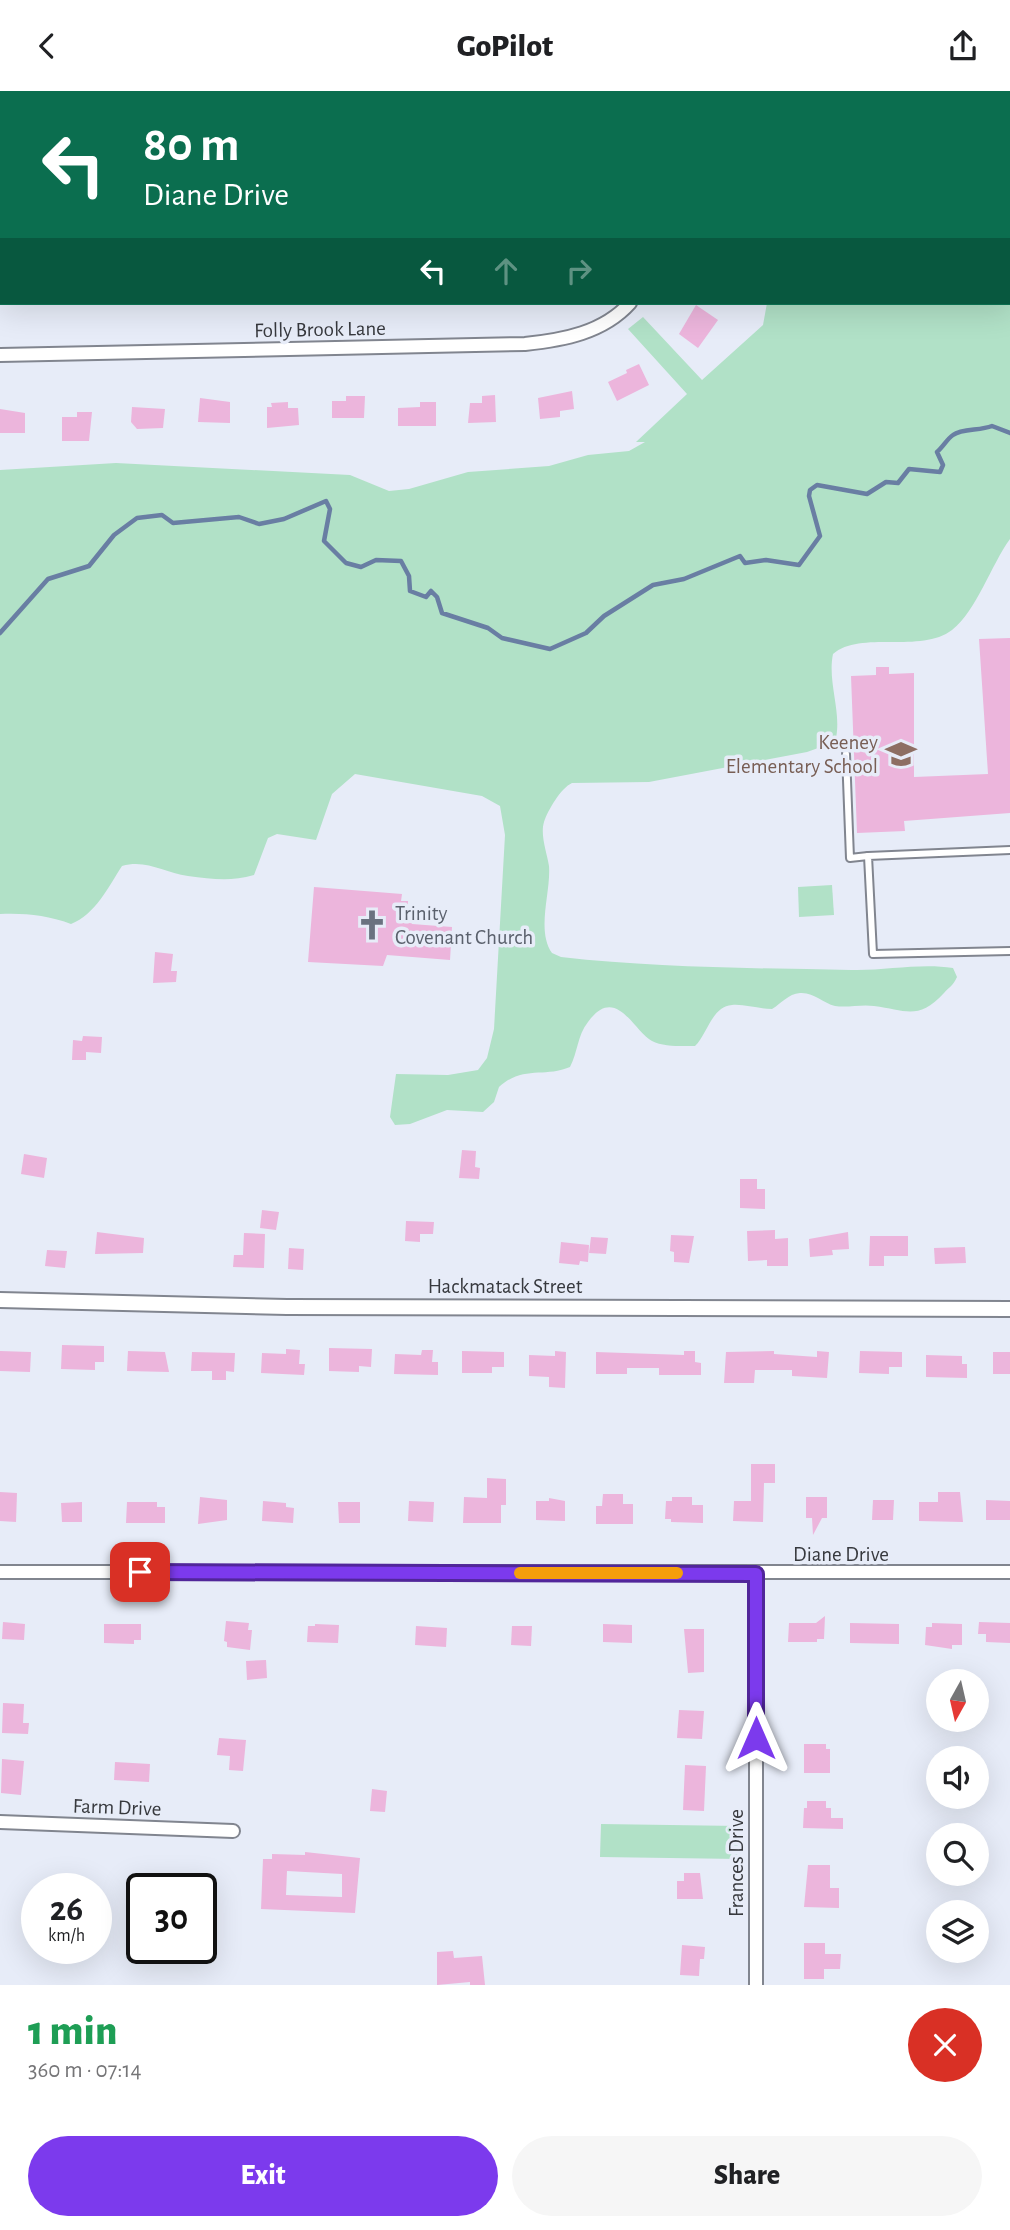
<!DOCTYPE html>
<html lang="en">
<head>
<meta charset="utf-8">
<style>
  :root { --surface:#fff; --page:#f6f6f6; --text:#202124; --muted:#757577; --accent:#7c3aed }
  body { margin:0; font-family:"Alegreya Sans",sans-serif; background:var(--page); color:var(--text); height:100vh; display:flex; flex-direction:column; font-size:26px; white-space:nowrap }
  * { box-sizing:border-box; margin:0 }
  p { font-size:23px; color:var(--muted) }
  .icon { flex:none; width:38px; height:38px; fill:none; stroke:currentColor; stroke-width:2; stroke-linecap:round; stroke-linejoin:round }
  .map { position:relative; height:1894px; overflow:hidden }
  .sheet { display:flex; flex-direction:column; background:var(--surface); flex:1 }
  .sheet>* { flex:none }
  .top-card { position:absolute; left:0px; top:0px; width:1012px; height:214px; box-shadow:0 7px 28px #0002; background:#0b6e4f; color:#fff; overflow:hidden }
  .needle { width:46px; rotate:188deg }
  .fabs { position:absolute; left:926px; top:1578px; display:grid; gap:14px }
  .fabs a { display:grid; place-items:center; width:63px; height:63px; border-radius:50%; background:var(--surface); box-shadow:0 7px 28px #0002; font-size:35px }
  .speed { position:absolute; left:21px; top:1782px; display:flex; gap:14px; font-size:35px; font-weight:700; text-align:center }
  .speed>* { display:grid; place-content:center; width:91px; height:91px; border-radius:50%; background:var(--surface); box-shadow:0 7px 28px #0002; line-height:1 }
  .speed small { font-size:18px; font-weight:400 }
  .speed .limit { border:4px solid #111; border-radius:10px; background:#fff; color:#111 }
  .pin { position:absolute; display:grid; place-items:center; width:60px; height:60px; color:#fff; margin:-30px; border-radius:14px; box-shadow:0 4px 10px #0006 }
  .me { position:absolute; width:77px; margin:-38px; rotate:0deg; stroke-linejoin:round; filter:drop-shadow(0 0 5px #0008) }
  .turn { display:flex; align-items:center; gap:24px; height:147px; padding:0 28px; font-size:32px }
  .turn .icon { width:91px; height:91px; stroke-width:2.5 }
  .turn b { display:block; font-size:49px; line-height:60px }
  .lanes { display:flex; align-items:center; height:66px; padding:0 28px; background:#0003; justify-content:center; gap:35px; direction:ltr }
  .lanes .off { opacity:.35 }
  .round { display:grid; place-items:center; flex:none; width:74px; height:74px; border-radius:37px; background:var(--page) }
  .summary { display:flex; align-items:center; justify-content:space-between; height:119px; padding:0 28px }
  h1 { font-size:42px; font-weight:800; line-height:52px; color:#1e9e55 }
  .button { display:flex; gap:14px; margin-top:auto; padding:14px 28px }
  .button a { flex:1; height:80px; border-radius:42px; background:var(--accent); color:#fff; font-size:28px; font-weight:800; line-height:80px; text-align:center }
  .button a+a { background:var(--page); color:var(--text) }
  header { display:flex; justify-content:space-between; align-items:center; height:91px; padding:0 28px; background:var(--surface); font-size:32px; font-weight:800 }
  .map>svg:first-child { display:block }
  .green { fill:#b1e1c7 }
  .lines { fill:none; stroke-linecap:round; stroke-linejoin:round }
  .stream { stroke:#697ea3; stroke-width:4.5 }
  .building { fill:#ecb5dc; fill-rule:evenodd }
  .service-casing { stroke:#81858f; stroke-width:10 }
  .minor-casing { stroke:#81858f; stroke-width:16 }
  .tertiary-casing { stroke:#81858f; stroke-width:18 }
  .service { stroke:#fff; stroke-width:6 }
  .minor { stroke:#fff; stroke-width:12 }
  .tertiary { stroke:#fff; stroke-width:14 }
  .route-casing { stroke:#51269a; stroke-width:18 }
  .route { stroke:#7c3aed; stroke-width:12 }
  .slow { stroke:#f59e0b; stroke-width:12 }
  .labels { text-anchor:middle; stroke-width:7; stroke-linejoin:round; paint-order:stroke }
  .street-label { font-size:21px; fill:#37393e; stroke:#e7ecf8 }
  .education-label { font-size:21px; fill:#785e54; stroke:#e7ecf8; text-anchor:end }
  .worship-label { font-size:21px; fill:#5b616d; stroke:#e7ecf8; text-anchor:start }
</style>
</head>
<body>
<header><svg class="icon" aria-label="back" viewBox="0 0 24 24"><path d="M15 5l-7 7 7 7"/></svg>GoPilot<svg class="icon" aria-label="share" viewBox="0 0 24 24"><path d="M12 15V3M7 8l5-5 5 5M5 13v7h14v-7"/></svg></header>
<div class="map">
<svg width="1010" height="1894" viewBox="0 0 1010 1894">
  <rect width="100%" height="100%" fill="#e7ecf8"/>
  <!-- green -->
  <g class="green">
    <path d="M1010,4V448C991,474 977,519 952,539C921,563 860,539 833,563C827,592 843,623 835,651L807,661L649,691L572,692C561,697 548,719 544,731C540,744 547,762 549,775C551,802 536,839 552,862L561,866C657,877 755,877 851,879C885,880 919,872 953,877L957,886C953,895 949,896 944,902C918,930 906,919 874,915C861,913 848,917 835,915C823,912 814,901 800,902C788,903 782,912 772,918C758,918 745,913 732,914C712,915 707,944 695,955C682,955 663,956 652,950C634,941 616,892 588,931C577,945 578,961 570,976C544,987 523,974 499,996L494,1011L483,1021L447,1019L410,1033L395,1034L390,1026L396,983L448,984L478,979L487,967L494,938L505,744L500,715L482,705L355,683L332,703L316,749L277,743L268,747L254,784C230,791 212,788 188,785C164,782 147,768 122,775C109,795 95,824 71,833C47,824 25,822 0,823V379L116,372L350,384L389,400L409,398L468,381L549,375L588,364L629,360L645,351H636L687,303L628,238L643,226L702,289L763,234L767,212H1010Z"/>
    <path d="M832,794L834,824L799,826L798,796Z"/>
    <path d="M601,1733L739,1735V1768L600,1766Z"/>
  </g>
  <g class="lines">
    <!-- stream -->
    <path class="stream" d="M0,542L48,488L89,475L114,444L137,427L162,424L173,432L239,426L259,433L284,428L326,410L330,418L324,450L346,472L361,476L376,469L401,470L409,485L410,500L426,506L431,500L437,506L442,522L488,537L502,547L550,558L586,542L604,525L653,494L684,488L740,465L745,472L766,469L799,474L820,445L809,405L810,399L817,394L867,403L886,391L898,392L909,378L940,381L943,374L937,361C943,356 947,348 953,344C962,337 980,340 992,335L1010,342"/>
  </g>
  <!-- building -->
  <g class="building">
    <path d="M696,214L718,229L698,257L679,243Z"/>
    <path d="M639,273L649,294L617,310L608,291L627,282L626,279Z"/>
    <path d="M572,300L574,318L560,320V326L540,328L538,307Z"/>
    <path d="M495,304L496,331L468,332L470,312H482V305Z"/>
    <path d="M346,305H365L364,327H332V310H346Z"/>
    <path d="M200,307L230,311V332L198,331Z"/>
    <path d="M288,311V317H298L299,334L267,337V316H272L271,312Z"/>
    <path d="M420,311H436V335H398V317L420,316Z"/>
    <path d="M132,316L165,318L163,337L137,338L131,331Z"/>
    <path d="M0,318L25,322V342H0Z"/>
    <path d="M77,321H92L89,350H62V326H77Z"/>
    <path d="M1010,547V722L904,730L905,740L857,742L851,585L876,584V576H889V583L914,582V686L988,683L979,548Z"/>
    <path d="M314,796L402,803L401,810H408L407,825H413L412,833L452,836L450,869L387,864L383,875L308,871Z"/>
    <path d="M155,861L173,863L171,880H177L176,891L153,892Z"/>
    <path d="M83,945L102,946L101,962L86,961V969H72L73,949L82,950Z"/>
    <path d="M462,1059L476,1060L475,1076L480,1077L479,1088L459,1087Z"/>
    <path d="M24,1063L47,1067L44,1087L21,1083Z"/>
    <path d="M740,1088H757V1098H765V1118L740,1117Z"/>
    <path d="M262,1119L279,1121L276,1139L260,1137Z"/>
    <path d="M406,1130L434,1131L433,1143H420V1151L405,1150Z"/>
    <path d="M775,1139V1148L788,1147V1175H767V1169L748,1170L747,1140Z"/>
    <path d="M97,1141L144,1147L143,1162L95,1163Z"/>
    <path d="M848,1141L849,1158L832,1159L833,1164L810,1166L809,1148Z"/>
    <path d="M244,1142L265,1143L264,1177L233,1176L234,1164H243Z"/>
    <path d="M671,1144L694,1145L689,1172L674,1171V1161L670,1160Z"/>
    <path d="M870,1145H908V1165H884V1175H869Z"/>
    <path d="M591,1146L608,1147L606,1163L589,1162Z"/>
    <path d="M561,1151L589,1154L588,1171L580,1170L579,1174L559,1172Z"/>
    <path d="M965,1156L966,1172L935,1173L934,1157Z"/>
    <path d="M289,1157L304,1158L303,1179L288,1178Z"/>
    <path d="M47,1159L67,1160L65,1177L45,1175Z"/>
    <path d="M62,1254L104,1255V1271H95V1279L61,1278Z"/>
    <path d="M329,1257L372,1258L371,1276L359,1275V1281L329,1280Z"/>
    <path d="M286,1258L300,1259L299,1273H305L304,1284L261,1282L262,1262L286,1263Z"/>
    <path d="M422,1259H433L432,1271H438V1284L394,1283L395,1263L421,1264Z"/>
    <path d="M0,1260L31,1261L30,1281L0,1280Z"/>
    <path d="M128,1260L165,1261L169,1281L127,1280Z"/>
    <path d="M462,1260L504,1261V1276H492V1282H462Z"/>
    <path d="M555,1260L566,1261L565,1297L549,1296V1286L529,1285V1264L555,1265Z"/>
    <path d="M684,1260H695V1271L701,1272V1284H659V1277H627V1283H596V1261L684,1264Z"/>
    <path d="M774,1260V1263L817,1266V1260L829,1261L827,1287L792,1285V1279H755L754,1292H724L726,1261Z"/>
    <path d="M860,1260L902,1261V1276H889V1283L859,1282Z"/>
    <path d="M192,1261L235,1262L234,1281L226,1280V1289H212V1280H191Z"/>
    <rect x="993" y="1261" width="17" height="22"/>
    <path d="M926,1264L962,1265V1273H967V1287L926,1286Z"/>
    <path d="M751,1373H775V1392H764L763,1431L733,1430L734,1410H751Z"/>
    <path d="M487,1387L506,1388V1414H501V1432H463L464,1406L487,1407Z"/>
    <path d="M0,1401L17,1402L16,1431L0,1430Z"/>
    <path d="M938,1401H960L963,1431L919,1430V1411H938Z"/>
    <path d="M603,1403H623V1413H633V1433H596V1415H602Z"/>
    <path d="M200,1406L227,1409V1429L198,1433Z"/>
    <path d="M672,1406H692V1414H703V1432L671,1431V1428H665L666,1410H672Z"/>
    <path d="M806,1406H827V1427H822L813,1444L812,1427H806Z"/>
    <path d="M549,1407L565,1410V1430L536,1429V1410H549Z"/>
    <path d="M873,1409H894L893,1429H872Z"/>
    <path d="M986,1409L1010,1410V1429H986Z"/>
    <path d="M263,1410L286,1412V1416L294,1417L293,1432L262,1430Z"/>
    <path d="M409,1410L434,1411L433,1431L408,1430Z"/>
    <path d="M82,1411V1431H62L61,1412Z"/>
    <path d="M127,1411H157V1416H165V1432H126Z"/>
    <path d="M338,1411H360V1432H339Z"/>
    <path d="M825,1525L824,1548H817V1551H788L789,1532H816Z"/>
    <path d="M226,1530L249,1532L248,1539H252L250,1559L227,1556V1551L224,1550Z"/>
    <path d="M3,1531L25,1533L24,1549L2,1548Z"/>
    <path d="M979,1531L1010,1532V1552L986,1551V1543H978Z"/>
    <path d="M850,1532L899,1533V1553L850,1552Z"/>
    <path d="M932,1532L962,1533V1554H952V1558L925,1554L926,1536H932Z"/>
    <path d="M104,1533H141V1549H134V1553L104,1552Z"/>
    <path d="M315,1533L339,1534L338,1552L307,1551L308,1535H315Z"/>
    <path d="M603,1533L632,1534V1552L603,1551Z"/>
    <path d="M416,1535L447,1537L446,1556L415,1554Z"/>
    <path d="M512,1535H532L531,1555L511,1554Z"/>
    <path d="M684,1538H704V1581L688,1582Z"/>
    <path d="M266,1569L267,1587L247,1589L246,1570Z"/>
    <path d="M3,1612L24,1613L23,1632H29L28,1643L2,1642Z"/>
    <path d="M679,1619L704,1620L702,1648L677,1647Z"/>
    <path d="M219,1647L246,1649L243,1680L229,1679L230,1665L217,1664Z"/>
    <path d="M804,1653H826V1658H830V1682H804Z"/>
    <path d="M2,1668L24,1670L21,1704L1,1702Z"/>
    <path d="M115,1671L150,1673L149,1691L114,1689Z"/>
    <path d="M685,1674L706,1675L704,1720L683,1719Z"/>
    <path d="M372,1698L387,1700L385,1721L370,1720Z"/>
    <path d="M807,1710H826V1717H831V1727H843V1738L803,1737L804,1717H807Z"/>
    <path d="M305,1761L360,1767L355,1822L261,1818L263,1768H272V1763L305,1764ZM287,1780L342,1783V1806L286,1804Z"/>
    <path d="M808,1774H830V1797H839V1817L804,1816Z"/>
    <path d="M684,1782H700L703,1808H677V1790H684Z"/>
    <path d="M804,1852H825V1863H841L840,1878H824V1888H804Z"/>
    <path d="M682,1854L705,1856L704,1868H700L699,1885L680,1884Z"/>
    <path d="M453,1860L454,1867L482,1865L485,1894H470V1891L437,1894V1861Z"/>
  </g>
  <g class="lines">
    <!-- service casing -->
    <g class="service-casing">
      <g id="service">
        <path d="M846,663L850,767L868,765"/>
        <path d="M1010,759L868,765L873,863L1010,860"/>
      </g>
    </g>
    <!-- minor casing -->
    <g class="minor-casing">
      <g id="minor">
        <path d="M676,0V2"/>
        <path d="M0,264L525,253C563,249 603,242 630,212"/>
        <path d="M0,1481H1010"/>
        <path d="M0,1731L233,1740"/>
        <path d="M756,1894V1483"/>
      </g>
    </g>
    <!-- tertiary casing -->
    <g class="tertiary-casing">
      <path id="tertiary" d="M0,1209L287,1216L1010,1218"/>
    </g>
    <!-- service -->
    <use href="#service" class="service"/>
    <!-- minor -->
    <use href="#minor" class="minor"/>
    <!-- tertiary -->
    <use href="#tertiary" class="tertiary"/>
  </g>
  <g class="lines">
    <!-- route casing -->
    <g class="route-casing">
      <path id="route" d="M140,1481L756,1483V1647"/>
    </g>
    <!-- route -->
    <use href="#route" class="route"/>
    <!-- slow -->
    <path class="slow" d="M520,1482H677"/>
  </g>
  <!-- icons -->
  <defs>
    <g id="school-bare" transform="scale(2.415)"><path d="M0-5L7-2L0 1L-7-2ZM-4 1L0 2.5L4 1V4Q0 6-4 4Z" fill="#8d6e63" stroke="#e7ecf8" stroke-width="2.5" paint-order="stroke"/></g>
    <g id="church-bare" transform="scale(2.415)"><path d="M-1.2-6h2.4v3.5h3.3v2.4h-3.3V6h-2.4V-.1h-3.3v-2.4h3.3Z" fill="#6b7280" stroke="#e7ecf8" stroke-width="2.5" paint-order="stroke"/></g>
  </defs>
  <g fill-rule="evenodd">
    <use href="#school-bare" x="901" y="663"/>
    <use href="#church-bare" x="372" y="834"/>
  </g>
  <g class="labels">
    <!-- street labels -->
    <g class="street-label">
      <text transform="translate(320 238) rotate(-1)" y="7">Folly Brook Lane</text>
      <text x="505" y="1202">Hackmatack Street</text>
      <text x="841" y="1470">Diane Drive</text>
      <text transform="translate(117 1716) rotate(2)" y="7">Farm Drive</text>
      <text transform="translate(736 1772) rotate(-90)" y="7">Frances Drive</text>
    </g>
    <!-- education labels -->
    <g class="education-label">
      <text x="878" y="658">Keeney<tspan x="878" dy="24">Elementary School</tspan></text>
    </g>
    <!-- worship labels -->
    <g class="worship-label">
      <text x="395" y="829">Trinity<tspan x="395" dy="24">Covenant Church</tspan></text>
    </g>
  </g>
</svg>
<div class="fabs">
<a><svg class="needle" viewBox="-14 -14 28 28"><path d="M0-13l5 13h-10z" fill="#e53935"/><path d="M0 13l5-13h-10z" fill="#757577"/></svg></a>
<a><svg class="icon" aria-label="sound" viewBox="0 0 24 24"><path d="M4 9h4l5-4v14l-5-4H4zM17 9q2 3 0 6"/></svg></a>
<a><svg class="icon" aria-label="search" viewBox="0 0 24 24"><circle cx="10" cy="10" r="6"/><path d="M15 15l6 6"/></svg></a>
<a><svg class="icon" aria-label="layers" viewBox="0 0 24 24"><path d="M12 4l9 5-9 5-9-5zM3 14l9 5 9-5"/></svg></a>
</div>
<div class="speed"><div>26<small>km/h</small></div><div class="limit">30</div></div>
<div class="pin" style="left:140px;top:1481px;background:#d93025"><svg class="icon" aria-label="arrive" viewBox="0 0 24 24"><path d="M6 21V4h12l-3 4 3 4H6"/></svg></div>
<svg class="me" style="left:756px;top:1647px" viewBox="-20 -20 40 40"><path d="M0-17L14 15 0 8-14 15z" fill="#7c3aed" stroke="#fff" stroke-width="4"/></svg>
<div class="top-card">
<div class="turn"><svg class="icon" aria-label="left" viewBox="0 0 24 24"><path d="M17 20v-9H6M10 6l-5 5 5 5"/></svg><div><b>80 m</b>Diane Drive</div></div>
<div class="lanes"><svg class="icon" aria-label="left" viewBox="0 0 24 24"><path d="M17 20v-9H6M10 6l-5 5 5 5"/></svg><svg class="icon off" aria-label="ahead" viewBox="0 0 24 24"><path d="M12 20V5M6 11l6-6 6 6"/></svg><svg class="icon off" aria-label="right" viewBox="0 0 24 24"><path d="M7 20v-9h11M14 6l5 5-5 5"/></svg></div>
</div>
</div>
<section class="sheet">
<div class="summary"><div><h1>1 min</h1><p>360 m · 07:14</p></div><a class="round" style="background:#d93025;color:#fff"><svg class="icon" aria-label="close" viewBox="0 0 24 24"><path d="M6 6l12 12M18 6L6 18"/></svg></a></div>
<div class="button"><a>Exit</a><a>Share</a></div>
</section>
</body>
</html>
